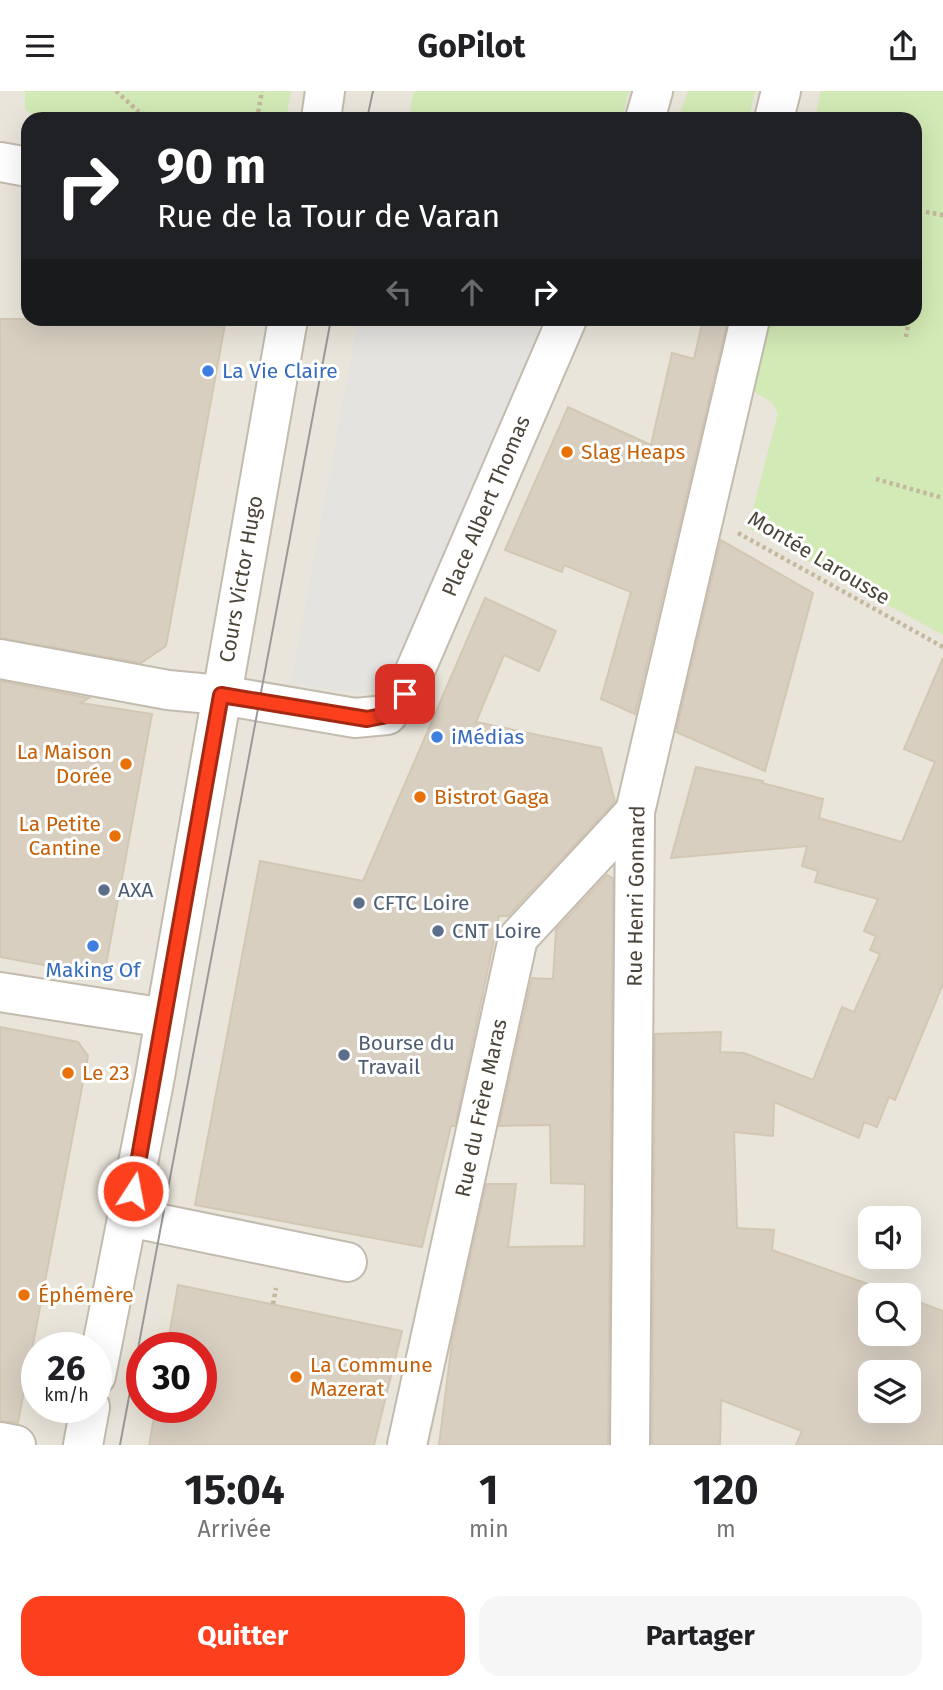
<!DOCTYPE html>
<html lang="fr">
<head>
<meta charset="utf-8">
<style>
  :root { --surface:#fff; --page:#f6f6f6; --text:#202124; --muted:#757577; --accent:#fc3f1d }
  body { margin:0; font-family:"Fira Sans",sans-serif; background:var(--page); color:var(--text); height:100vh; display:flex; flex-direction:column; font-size:26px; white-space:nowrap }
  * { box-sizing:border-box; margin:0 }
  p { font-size:23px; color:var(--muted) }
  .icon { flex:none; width:38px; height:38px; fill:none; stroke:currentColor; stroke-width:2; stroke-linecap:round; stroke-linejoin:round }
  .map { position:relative; height:1354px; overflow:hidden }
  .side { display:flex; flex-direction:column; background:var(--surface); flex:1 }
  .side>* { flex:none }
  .banner { position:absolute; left:21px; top:21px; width:901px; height:214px; border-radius:21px; box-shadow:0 7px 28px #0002; background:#202124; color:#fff; overflow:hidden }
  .tools { position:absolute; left:858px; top:1115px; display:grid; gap:14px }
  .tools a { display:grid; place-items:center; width:63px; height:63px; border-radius:14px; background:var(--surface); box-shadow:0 7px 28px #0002; font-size:35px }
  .speed { position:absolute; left:21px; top:1241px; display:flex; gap:14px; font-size:35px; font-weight:700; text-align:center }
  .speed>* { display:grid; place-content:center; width:91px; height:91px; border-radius:50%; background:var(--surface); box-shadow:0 7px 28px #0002; line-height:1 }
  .speed small { font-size:18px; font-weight:400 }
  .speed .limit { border:10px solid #d22; background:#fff; color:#111 }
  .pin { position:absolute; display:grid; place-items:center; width:60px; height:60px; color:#fff; margin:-30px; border-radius:14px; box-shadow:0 4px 10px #0006 }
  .me { position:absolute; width:77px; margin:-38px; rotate:11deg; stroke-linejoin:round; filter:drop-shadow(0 0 5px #0008) }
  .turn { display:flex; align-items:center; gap:24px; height:147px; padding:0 21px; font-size:32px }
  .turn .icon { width:91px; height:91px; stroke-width:2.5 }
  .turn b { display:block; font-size:49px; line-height:60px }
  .lanes { display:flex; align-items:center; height:66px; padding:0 21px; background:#0003; justify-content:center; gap:35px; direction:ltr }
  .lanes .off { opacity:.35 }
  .eta { display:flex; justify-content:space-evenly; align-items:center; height:119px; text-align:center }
  .eta b { font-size:42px; font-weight:700; line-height:49px }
  .button { display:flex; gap:14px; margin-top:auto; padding:14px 21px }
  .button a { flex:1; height:80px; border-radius:21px; background:var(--accent); color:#fff; font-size:28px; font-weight:700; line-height:80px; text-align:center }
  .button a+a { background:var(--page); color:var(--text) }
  header { display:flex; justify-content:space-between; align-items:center; height:91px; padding:0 21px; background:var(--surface); font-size:32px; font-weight:700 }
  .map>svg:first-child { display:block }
  .residential { fill:#eae5da; fill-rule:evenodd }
  .green { fill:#d2eab5 }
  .parking { fill:#e5e3e0 }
  .building { fill:#d8cfc1; stroke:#d3c7b4; stroke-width:2; fill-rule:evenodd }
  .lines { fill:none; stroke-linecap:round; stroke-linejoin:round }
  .minor-casing { stroke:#c2bbae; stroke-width:42 }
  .path { stroke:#c4b79f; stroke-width:4.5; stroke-dasharray:3.5 3.5; stroke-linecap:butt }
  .minor { stroke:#fff; stroke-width:38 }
  .tram { stroke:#9a9a9a; stroke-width:2 }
  .route-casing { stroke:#a42913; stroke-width:18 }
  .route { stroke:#fc3f1d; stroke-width:12 }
  .shop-dot { fill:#3f7fe0; stroke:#fff; stroke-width:2.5 }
  .food-dot { fill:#e8710a; stroke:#fff; stroke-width:2.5 }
  .service-dot { fill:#5c6f8a; stroke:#fff; stroke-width:2.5 }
  .labels { text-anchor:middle; stroke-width:6; stroke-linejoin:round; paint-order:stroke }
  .shop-label { font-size:21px; fill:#366cbe; stroke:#fff; text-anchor:start }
  .food-label { font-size:21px; fill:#c56008; stroke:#fff; text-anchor:start }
  .street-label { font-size:21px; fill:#4b4439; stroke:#fff }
  .service-label { font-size:21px; fill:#4e5e75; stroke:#fff; text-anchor:start }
</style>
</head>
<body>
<header><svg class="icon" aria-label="menu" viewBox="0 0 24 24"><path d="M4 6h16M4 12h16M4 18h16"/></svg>GoPilot<svg class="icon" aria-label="share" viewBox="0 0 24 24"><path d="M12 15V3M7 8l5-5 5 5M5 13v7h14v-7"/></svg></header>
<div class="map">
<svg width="943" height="1354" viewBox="0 0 943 1354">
  <rect width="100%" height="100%" fill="#f6f3ec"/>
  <!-- residential -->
  <path class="residential" d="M0,0H943V1354H0ZM28,28H915V228H28ZM870,1127H908V1166H870ZM870,1204H908V1242H870ZM37,1256H96V1316H37ZM142,1256H201V1316H142ZM870,1281H908V1320H870Z"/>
  <!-- green -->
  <g class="green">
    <path d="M25,0H291L286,28H56L31,23L25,18Z"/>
    <path d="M414,0H629L622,28H408Z"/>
    <path d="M688,0H755L749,28H678Z"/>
    <path d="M821,0H943V544L748,437L778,322L772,312L755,301L754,292L769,228H915V28H815Z"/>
  </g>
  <!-- parking -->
  <path class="parking" d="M358,228H555L390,592L364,603L291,593Z"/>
  <!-- building -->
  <g class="building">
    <path d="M0,228H226L166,555L141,572L0,547Z"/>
    <path d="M703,228H728L635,623L601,608L631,501L564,474L562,481L505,459L568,316L651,354L672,262L694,268Z"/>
    <path d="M721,449L813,502L765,680L676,641Z"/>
    <path d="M485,507L556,540L539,580L504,564L476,631L601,657L615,711L508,825H499L455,1035H451L422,1156L195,1114L260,770L363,790Z"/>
    <path d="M943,567V893L895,1009L889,1006L877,1036L864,1031L859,1047L774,1011L773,1045L734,1041L737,1137L774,1139L772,1159L899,1204H870V1242H908V1207L943,1220V1354H796L802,1340L721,1309L720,1354H652L655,943L721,941L720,961L744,962L813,989L842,916L854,921L880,863L870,859L876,845L864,840L878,808L815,791L818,780L802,775L807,755L671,767L696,676L763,690L762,692L823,708L819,727L902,751L935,671L904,658ZM870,1281H908V1320H870Z"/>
    <path d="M0,590L89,607L81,612L152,623L104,885L0,866Z"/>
    <path d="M607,784L613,787L608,1354H439L452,1251L486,1093H516L508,1156L584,1155L585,1093L551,1092L550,1034L499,1035L532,887L553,888L556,839Z"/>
    <path d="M0,936L78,951L88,965L18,1332L0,1330Z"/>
    <path d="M178,1194L402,1240L374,1354H149L156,1316H201V1256H167Z"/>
  </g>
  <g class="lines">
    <!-- minor casing -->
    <g class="minor-casing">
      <g id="minor">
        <path d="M321,28L325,0"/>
        <path d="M645,28L653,0"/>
        <path d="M774,28L781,0"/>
        <path d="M0,71L28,76"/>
        <path d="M0,568L168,599L221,604L355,627L387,624L405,603L567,228"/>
        <path d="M0,901L165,927"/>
        <path d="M128,1126L347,1171"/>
        <path d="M96,1285L154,991L288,228"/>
        <path d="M0,1351L16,1354"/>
        <path d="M83,1354L90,1316"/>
        <path d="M407,1354L518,847L635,721"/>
        <path d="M630,1354L635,721L750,228"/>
      </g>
    </g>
    <!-- path -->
    <g class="path">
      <path d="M116,0L139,21L158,28"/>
      <path d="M257,28L262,0"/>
      <path d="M926,121L943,124"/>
      <path d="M906,246L909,228"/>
      <path d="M876,388L943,407"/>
      <path d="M738,442L943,556"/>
      <path d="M273,1213L276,1197"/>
    </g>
    <!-- minor -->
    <use href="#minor" class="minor"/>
    <!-- tram -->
    <g class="tram">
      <path d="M367,28L373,0"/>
      <path d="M120,1354L331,228"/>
    </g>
  </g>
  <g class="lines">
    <!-- route casing -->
    <g class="route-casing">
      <path id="route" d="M133,1100L221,604L367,628L387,624L405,603"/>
    </g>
    <!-- route -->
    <use href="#route" class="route"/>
  </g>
  <!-- markers -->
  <g class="shop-dot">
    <circle cx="208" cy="280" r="7"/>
    <circle cx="437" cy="646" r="7"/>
    <circle cx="93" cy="855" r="7"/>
  </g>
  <g class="food-dot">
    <circle cx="567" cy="361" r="7"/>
    <circle cx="126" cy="673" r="7"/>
    <circle cx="420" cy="706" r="7"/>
    <circle cx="115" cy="745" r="7"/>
    <circle cx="68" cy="982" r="7"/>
    <circle cx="24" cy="1204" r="7"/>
    <circle cx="296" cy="1286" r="7"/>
  </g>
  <g class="service-dot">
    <circle cx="104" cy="799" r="7"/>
    <circle cx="359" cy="812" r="7"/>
    <circle cx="438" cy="840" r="7"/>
    <circle cx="344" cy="964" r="7"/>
  </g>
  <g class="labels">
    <!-- shop labels -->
    <g class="shop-label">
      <text x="222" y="287">La Vie Claire</text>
      <text x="451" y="653">iMédias</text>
      <text x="93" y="886" text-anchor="middle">Making Of</text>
    </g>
    <!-- food labels -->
    <g class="food-label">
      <text x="581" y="368">Slag Heaps</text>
      <text x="112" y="668" text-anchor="end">La Maison<tspan x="112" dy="24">Dorée</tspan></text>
      <text x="434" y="713">Bistrot Gaga</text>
      <text x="101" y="740" text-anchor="end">La Petite<tspan x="101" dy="24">Cantine</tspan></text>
      <text x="82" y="989">Le 23</text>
      <text x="38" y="1211">Éphémère</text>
      <text x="310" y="1281">La Commune<tspan x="310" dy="24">Mazerat</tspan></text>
    </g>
    <!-- street labels -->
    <g class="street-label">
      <text transform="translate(486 415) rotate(-67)" y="7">Place Albert Thomas</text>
      <text transform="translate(819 467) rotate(31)" y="7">Montée Larousse</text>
      <text transform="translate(241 488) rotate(-80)" y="7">Cours Victor Hugo</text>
      <text transform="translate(636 805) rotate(-89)" y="7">Rue Henri Gonnard</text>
      <text transform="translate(481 1017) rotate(-78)" y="7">Rue du Frère Maras</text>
    </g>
    <!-- service labels -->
    <g class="service-label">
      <text x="118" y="806">AXA</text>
      <text x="373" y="819">CFTC Loire</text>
      <text x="452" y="847">CNT Loire</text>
      <text x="358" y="959">Bourse du<tspan x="358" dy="24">Travail</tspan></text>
    </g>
  </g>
</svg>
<div class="tools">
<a><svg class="icon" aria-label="sound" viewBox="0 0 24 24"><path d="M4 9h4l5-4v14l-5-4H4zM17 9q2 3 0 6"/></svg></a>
<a><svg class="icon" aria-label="search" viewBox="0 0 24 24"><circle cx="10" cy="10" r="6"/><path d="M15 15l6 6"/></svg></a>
<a><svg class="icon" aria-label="layers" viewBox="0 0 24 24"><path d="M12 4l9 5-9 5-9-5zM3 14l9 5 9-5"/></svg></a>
</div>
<div class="speed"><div>26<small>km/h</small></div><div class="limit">30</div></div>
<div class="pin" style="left:405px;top:603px;background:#d93025"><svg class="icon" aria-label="arrive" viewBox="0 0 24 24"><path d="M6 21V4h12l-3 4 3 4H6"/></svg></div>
<svg class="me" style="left:133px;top:1100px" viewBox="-20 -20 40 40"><circle r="17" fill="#fc3f1d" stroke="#fff" stroke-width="3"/><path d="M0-11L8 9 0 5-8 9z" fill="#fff"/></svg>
<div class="banner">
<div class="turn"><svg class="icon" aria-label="right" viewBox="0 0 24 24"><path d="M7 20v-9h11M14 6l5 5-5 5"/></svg><div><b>90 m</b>Rue de la Tour de Varan</div></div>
<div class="lanes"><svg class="icon off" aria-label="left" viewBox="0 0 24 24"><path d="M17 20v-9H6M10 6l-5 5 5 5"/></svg><svg class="icon off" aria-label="ahead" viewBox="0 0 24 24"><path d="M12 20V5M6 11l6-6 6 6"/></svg><svg class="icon" aria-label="right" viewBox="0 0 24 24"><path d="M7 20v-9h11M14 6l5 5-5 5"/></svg></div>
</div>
</div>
<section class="side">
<div class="eta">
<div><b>15:04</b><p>Arrivée</p></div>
<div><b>1</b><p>min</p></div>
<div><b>120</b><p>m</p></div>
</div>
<div class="button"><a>Quitter</a><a>Partager</a></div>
</section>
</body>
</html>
